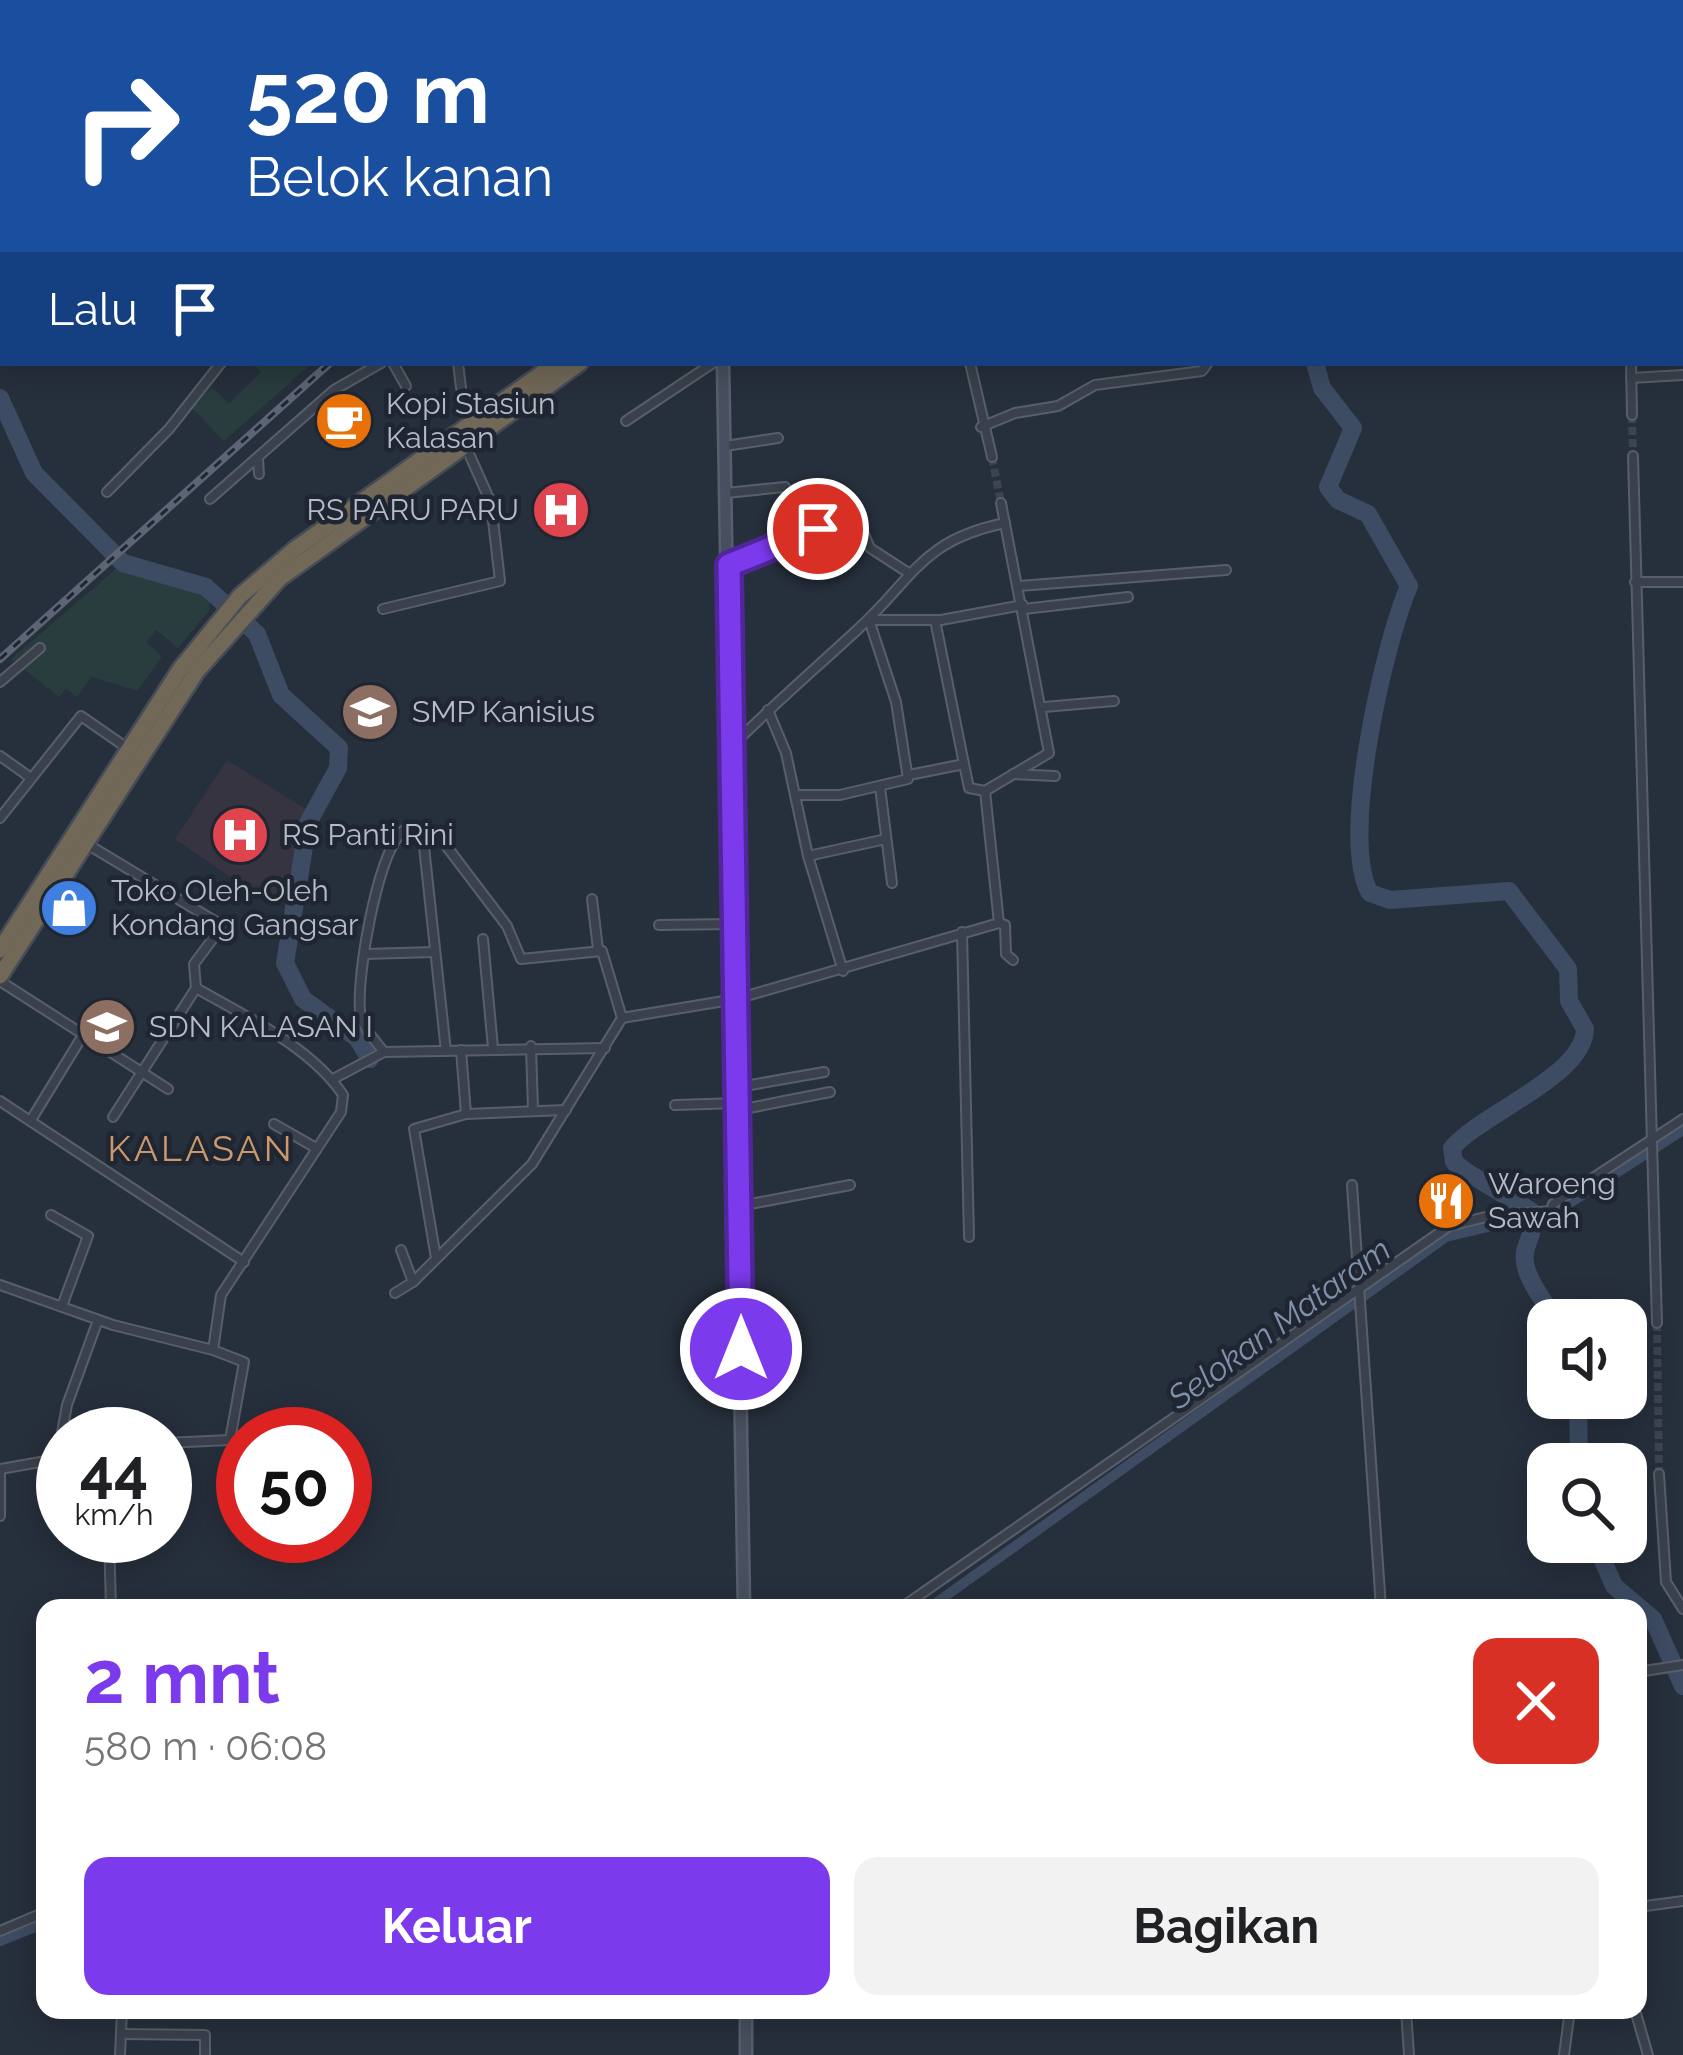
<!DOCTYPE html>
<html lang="id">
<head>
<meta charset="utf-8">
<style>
  :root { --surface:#fff; --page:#f2f2f2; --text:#202124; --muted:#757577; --accent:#7c3aed }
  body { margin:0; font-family:Raleway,sans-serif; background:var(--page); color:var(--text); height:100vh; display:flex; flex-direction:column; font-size:45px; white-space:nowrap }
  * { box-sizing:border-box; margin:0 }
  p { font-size:39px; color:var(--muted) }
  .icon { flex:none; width:66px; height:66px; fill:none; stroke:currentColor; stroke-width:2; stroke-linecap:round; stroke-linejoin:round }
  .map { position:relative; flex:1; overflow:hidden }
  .side { position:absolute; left:36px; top:1599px; width:1611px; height:420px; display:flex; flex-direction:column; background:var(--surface); border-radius:24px; box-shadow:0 6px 30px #0003 }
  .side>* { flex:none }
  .top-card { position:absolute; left:0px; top:0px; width:1683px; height:366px; box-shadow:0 6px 30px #0003; background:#1a4fa0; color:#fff; overflow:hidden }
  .controls { position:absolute; left:1527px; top:1299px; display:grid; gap:24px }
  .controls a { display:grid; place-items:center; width:120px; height:120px; border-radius:24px; background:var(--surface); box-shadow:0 6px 30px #0003; font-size:60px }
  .speed { position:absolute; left:36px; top:1407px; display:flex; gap:24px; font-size:60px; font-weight:700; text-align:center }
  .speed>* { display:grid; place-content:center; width:156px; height:156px; border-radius:50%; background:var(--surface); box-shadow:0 6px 30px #0003; line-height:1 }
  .speed small { font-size:30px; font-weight:400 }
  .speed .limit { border:18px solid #d22; background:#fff; color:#111 }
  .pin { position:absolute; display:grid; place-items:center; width:102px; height:102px; color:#fff; margin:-51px; border:6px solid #fff; border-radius:50%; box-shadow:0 3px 12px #0007 }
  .me { position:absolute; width:132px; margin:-66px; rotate:0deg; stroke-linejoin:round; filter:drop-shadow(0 0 9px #0008) }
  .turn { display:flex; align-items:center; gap:42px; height:252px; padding:0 48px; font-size:54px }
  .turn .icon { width:156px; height:156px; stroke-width:2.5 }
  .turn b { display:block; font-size:84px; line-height:102px }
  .then { display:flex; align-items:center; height:114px; padding:0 48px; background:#0003; gap:24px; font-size:45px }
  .round { display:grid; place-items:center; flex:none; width:126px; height:126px; border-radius:24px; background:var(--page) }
  .headline { display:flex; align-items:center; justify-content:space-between; height:204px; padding:0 48px }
  h1 { font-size:72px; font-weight:700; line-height:90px; color:var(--accent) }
  .cta { display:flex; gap:24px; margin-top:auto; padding:24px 48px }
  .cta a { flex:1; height:138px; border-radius:24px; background:var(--accent); color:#fff; font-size:48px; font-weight:700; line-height:138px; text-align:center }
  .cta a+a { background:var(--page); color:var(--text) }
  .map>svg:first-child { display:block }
  .medical { fill:#363441 }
  .green { fill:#293c3e }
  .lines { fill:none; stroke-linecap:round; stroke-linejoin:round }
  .canal { stroke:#3d4c63; stroke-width:10 }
  .river { stroke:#3d4c63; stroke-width:18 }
  .street-tunnel { stroke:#3c4451; stroke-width:8; stroke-dasharray:8 4; stroke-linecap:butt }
  .street-casing { stroke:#585f6a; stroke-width:12 }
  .secondary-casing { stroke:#585f6a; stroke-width:15 }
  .highway-casing { stroke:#454c57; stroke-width:20 }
  .street { stroke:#3a414c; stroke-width:8 }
  .secondary { stroke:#48505f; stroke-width:10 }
  .highway { stroke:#716858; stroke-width:15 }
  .rail-casing { stroke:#5c6573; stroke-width:8 }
  .rail { stroke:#1f2631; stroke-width:3; stroke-dasharray:9; stroke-linecap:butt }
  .route-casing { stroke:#51269a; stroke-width:30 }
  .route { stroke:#7c3aed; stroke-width:21 }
  .labels { text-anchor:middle; stroke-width:9; stroke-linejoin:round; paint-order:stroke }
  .poi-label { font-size:30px; fill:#b6bcc7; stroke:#1f2631; text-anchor:start }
  .water-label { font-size:33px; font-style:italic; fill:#8091ac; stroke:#1f2631 }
  .quarter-label { font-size:36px; letter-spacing:3px; fill:#cb996d; stroke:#1f2631 }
</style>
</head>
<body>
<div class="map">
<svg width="1683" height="2055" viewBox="0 0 1683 2055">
  <rect width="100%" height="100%" fill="#262f3c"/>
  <!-- medical -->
  <path class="medical" d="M227,760L309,811L300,858L270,904L175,839Z"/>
  <!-- green -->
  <g class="green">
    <path d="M252,363H312L224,441L192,408L212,387L229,403L261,372Z"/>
    <path d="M132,561L210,594L209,611L178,648L156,630L146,642L162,656L137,691L92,677L77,697L66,688L59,697L11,659L124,562Z"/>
  </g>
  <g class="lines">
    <!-- canal -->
    <g class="canal">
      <path d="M929,1608L1446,1237L1559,1210L1683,1130"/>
      <path d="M0,1941L45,1923"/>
    </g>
    <!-- river -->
    <g class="river">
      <path d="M1332,3V0"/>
      <path d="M1315,363L1322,388L1353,428L1328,487L1338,500L1368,514L1409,586C1384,644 1339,840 1370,893L1390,900L1509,891L1568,969L1569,1001L1585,1029C1584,1076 1482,1113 1452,1148L1454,1162L1465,1171L1531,1211C1535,1229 1531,1232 1526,1248C1518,1271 1545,1302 1556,1320"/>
      <path d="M0,398L34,473L123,563L206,587L257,634L281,695L339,748L338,768L308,823L285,963L303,999L357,1038L370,1059"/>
      <path d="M1578,1398L1579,1464"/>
      <path d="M1595,1542L1614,1586L1653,1619L1683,1686"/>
    </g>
    <!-- street-tunnel -->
    <g class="street-tunnel">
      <path d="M1632,415L1633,456"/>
      <path d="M992,457L1001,503"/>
      <path d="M1657,1323L1659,1474"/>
    </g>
    <!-- street casing -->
    <g class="street-casing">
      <g id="street">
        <path d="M225,0V3"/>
        <path d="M365,0L366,3"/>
        <path d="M1175,0V3"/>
        <path d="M1623,0V3"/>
        <path d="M335,3L337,0"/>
        <path d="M615,3L618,0"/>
        <path d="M914,3V0"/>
        <path d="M393,363L406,386"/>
        <path d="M458,363L461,388"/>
        <path d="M970,363L992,457"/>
        <path d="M1631,363L1632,415"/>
        <path d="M1631,378L1683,375"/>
        <path d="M626,421L713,363"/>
        <path d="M981,427L1015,413L1058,406L1095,385L1202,371L1208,363"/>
        <path d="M725,446L778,438"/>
        <path d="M1633,456L1657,1323"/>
        <path d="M258,459L259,474"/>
        <path d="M107,492L169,429L221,363"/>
        <path d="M726,493L785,487"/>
        <path d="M210,499L334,390L381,363"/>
        <path d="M729,565L855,513L870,548L907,572"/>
        <path d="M1635,582H1683"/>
        <path d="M1019,586L1226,570"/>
        <path d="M383,609L500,581L491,503L466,447"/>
        <path d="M1024,609L1128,597"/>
        <path d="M870,620H941L1023,605"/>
        <path d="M935,620L964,764"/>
        <path d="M0,682L40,648"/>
        <path d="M1044,707L1114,701"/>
        <path d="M768,710L786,753L808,856L843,971"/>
        <path d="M733,745C773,705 816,668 857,630C913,579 921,540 1005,523"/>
        <path d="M0,756L31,778"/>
        <path d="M1013,774L1055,776"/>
        <path d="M909,775L964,764L969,788L985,791L1049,753L1001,503"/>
        <path d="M880,787L892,883"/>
        <path d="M985,791L999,923L1005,925L1006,954L1013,960"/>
        <path d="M795,795H840L908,779L896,702L869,620"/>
        <path d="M0,818L81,716L130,750"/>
        <path d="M422,828L446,1051"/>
        <path d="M87,844L218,923L220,929L194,964L196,988C245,1016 311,1047 343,1095L341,1112L221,1295L213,1350L244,1362L230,1440L165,1443"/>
        <path d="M808,856L886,839"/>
        <path d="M592,899L598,949"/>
        <path d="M659,925L734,924"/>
        <path d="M962,932L969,1237"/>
        <path d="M483,939L493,1048"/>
        <path d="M365,954L435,952"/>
        <path d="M0,981L168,1089"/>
        <path d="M622,1018L736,999L999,923"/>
        <path d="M531,1046L533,1110"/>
        <path d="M461,1050L466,1114"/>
        <path d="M384,1052C375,1040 361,1027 360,1011C357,973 376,865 399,835C410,820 430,829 441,839L507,926L521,959L602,951L622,1018"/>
        <path d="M333,1079L384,1052L605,1048"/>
        <path d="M739,1087L824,1072"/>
        <path d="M0,1101L244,1262"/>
        <path d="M675,1105L738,1103"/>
        <path d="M739,1110L830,1092"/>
        <path d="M113,1117L196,988"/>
        <path d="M31,1120L83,1035"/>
        <path d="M274,1124L316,1148"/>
        <path d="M1352,1185L1381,1608"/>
        <path d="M740,1206L850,1185"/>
        <path d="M51,1215L88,1236L62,1306"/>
        <path d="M401,1250L413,1282"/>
        <path d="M436,1258L414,1129L466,1114L566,1110"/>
        <path d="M0,1285L113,1325L213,1350"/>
        <path d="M395,1293L413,1282L532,1164L622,1018"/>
        <path d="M57,1460L67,1405L98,1320"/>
        <path d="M0,1469L63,1458"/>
        <path d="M1659,1474L1666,1582L1683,1609"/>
        <path d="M0,1516V1469"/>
        <path d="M109,1536L111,1608"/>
        <path d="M901,1608L1449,1226L1494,1215L1551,1211L1553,1204L1683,1119"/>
        <path d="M1638,1672L1683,1665"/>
        <path d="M1638,1907L1683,1901"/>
        <path d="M0,1931L45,1912"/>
        <path d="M1406,2010L1409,2055"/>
        <path d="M1635,2010L1648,2055"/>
        <path d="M122,2034L205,2035V2055"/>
        <path d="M120,2055L122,2010"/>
        <path d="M1564,2055L1570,2010"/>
      </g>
    </g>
    <!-- secondary casing -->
    <g class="secondary-casing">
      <g id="secondary">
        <path d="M516,0L517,3"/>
        <path d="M723,363L744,1608"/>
        <path d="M746,2010V2055"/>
      </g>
    </g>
    <!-- highway casing -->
    <g class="highway-casing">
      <g id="highway">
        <path d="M1045,3L1049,0"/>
        <path d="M1071,3L1076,0"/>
        <path d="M0,950L181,668L240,596L295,549L556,363"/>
        <path d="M0,976L197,671L279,579L580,363"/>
      </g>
    </g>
    <!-- street -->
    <use href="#street" class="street"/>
    <!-- secondary -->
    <use href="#secondary" class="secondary"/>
    <!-- highway -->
    <use href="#highway" class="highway"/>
    <!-- rail casing -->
    <g class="rail-casing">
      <g id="rail">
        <path d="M721,3L724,0"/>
        <path d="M0,659L330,363"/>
      </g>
    </g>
    <!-- rail -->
    <use href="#rail" class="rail"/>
  </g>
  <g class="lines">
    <!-- route casing -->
    <g class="route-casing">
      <path id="route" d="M741,1349L729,565L818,529"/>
    </g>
    <!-- route -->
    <use href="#route" class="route"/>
  </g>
  <!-- icons -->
  <defs>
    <g id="cafe-disc" transform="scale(3)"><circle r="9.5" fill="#e8710a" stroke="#1f2631"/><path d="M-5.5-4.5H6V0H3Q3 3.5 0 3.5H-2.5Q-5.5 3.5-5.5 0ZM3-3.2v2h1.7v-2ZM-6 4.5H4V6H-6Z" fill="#fff"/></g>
    <g id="hospital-disc" transform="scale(3)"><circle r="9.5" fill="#e0444e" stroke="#1f2631"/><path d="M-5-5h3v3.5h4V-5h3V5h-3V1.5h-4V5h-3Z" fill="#fff"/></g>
    <g id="school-disc" transform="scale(3)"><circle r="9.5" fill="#8d6e63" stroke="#1f2631"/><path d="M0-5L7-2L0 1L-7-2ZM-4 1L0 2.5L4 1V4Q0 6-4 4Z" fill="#fff"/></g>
    <g id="shop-disc" transform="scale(3)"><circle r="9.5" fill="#3f7fe0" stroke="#1f2631"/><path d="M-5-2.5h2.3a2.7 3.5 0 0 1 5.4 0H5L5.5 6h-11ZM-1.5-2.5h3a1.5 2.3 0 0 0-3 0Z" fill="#fff"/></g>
    <g id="restaurant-disc" transform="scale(3)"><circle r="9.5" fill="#e8710a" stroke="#1f2631"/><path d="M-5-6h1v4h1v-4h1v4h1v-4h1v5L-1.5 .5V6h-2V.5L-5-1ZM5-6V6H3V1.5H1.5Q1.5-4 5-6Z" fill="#fff"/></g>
  </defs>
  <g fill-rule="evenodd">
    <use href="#cafe-disc" x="344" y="421"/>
    <use href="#hospital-disc" x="561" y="510"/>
    <use href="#school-disc" x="370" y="712"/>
    <use href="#hospital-disc" x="240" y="835"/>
    <use href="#shop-disc" x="69" y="908"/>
    <use href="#school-disc" x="107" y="1027"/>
    <use href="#restaurant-disc" x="1446" y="1201"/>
  </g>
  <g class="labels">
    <!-- poi labels -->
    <g class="poi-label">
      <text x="386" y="414">Kopi Stasiun<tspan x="386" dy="34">Kalasan</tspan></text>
      <text x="519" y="520" text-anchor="end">RS PARU PARU</text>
      <text x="412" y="722">SMP Kanisius</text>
      <text x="282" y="845">RS Panti Rini</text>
      <text x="111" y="901">Toko Oleh-Oleh<tspan x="111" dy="34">Kondang Gangsar</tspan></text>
      <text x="149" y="1037">SDN KALASAN I</text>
      <text x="1488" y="1194">Waroeng<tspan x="1488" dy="34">Sawah</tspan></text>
    </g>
    <!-- water labels -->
    <g class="water-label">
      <text transform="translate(1279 1323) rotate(-36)" y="12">Selokan Mataram</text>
    </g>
    <!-- quarter labels -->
    <g class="quarter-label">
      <text x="201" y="1161">KALASAN</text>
    </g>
  </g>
</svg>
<div class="controls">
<a><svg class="icon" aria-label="sound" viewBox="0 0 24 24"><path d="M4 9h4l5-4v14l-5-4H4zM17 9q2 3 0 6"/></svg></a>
<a><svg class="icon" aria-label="search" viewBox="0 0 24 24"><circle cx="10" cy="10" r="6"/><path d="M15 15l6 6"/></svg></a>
</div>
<div class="speed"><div>44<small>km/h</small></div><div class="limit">50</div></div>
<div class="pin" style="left:818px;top:529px;background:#d93025"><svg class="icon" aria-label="arrive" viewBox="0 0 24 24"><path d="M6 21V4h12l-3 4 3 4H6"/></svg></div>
<svg class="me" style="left:741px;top:1349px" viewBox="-20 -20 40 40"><circle r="17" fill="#7c3aed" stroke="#fff" stroke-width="3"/><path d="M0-11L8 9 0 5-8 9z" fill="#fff"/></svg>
<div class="top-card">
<div class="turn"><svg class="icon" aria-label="right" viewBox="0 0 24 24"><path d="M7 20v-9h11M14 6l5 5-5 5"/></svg><div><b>520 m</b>Belok kanan</div></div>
<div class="then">Lalu<svg class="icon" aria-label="arrive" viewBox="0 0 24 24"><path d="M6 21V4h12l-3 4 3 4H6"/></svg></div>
</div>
<section class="side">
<div class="headline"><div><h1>2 mnt</h1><p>580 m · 06:08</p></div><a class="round" style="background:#d93025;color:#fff"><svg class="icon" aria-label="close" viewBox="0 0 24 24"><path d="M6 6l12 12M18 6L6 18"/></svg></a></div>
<div class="cta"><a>Keluar</a><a>Bagikan</a></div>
</section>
</div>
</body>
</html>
